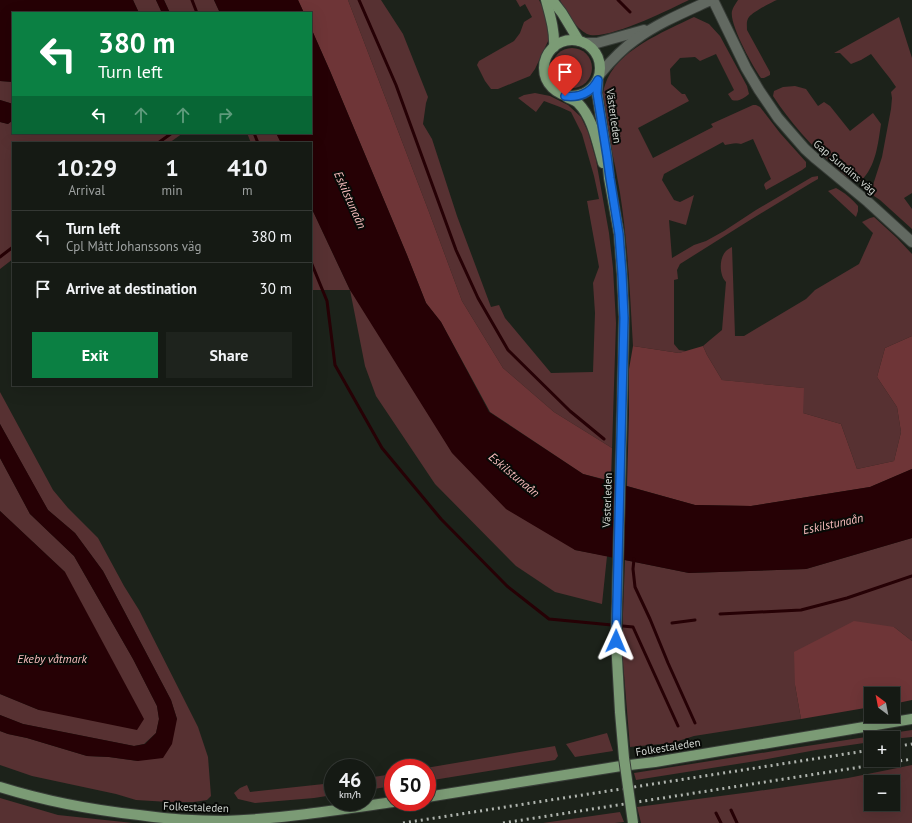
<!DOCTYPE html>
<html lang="en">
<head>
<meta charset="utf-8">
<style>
  :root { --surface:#151a14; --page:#1e231d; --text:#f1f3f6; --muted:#9da1a0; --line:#343834; --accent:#0b8043 }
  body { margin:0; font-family:"PT Sans",sans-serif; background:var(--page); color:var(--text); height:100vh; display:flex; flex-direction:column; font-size:15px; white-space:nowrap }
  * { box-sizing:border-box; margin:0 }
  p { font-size:13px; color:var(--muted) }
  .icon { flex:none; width:22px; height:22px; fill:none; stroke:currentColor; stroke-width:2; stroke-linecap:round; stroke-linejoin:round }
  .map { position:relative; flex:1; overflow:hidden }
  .panel { position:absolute; left:12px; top:142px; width:300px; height:244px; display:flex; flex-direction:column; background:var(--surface); border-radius:0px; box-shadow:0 4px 16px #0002,0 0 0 1px var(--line) }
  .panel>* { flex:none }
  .top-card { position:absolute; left:12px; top:12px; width:300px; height:122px; border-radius:0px; box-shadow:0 4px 16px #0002,0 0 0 1px var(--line); background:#0b8043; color:#fff; overflow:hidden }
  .needle { width:26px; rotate:328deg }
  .buttons { position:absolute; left:864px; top:687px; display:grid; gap:8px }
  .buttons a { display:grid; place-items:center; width:36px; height:36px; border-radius:0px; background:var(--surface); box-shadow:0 4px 16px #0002,0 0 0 1px var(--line); font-size:20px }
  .speed { position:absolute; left:324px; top:759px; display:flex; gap:8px; font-size:20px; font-weight:700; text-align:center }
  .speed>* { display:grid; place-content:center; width:52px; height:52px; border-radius:50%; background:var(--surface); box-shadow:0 4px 16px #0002,0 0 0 1px var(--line); line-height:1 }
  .speed small { font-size:10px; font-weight:400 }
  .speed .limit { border:6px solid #d22; background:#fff; color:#111 }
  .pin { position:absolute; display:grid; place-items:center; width:34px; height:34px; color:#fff; margin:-41px -17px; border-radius:50% 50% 50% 0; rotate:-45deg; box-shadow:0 0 4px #0007 }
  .pin .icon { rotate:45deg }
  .me { position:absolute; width:44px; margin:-22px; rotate:1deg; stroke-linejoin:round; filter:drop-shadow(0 0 3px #0008) }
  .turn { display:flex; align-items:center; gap:14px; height:84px; padding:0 20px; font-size:18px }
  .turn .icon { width:52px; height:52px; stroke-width:2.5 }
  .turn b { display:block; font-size:28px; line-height:34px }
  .lanes { display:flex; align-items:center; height:38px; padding:0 20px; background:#0003; justify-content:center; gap:20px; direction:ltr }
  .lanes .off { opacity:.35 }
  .eta { display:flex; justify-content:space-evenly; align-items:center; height:68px; text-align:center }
  .eta b { font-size:24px; font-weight:700; line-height:28px }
  .primary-button { display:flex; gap:8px; margin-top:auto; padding:8px 20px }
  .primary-button a { flex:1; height:46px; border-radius:0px; background:var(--accent); color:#fff; font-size:16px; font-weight:700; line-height:46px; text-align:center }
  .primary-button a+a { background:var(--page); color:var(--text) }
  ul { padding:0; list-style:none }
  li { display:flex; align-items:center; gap:12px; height:52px; padding:0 20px; border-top:1px solid var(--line) }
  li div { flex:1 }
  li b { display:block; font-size:15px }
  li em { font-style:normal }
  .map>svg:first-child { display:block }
  .green { fill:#573132; fill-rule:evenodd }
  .forest { fill:#6e3537 }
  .water { fill:#260105 }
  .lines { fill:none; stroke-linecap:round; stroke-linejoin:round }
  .stream { stroke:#260105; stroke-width:3 }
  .minor-casing { stroke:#373c37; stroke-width:12 }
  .major-casing { stroke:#373c37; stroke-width:12 }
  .minor { stroke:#626961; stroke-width:10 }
  .major { stroke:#7b9b75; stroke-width:10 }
  .rail { stroke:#afb4ae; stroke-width:3; stroke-dasharray:2 4; stroke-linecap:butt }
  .major-bridge-casing { stroke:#373c37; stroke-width:12; stroke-linecap:butt }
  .major-bridge { stroke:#7b9b75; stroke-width:10 }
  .route-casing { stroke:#114b97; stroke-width:10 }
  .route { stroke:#1a73e8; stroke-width:7 }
  .labels { text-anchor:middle; stroke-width:4; stroke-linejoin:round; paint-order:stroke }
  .street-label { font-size:11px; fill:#d2d6d1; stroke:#080a07 }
  .water-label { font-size:12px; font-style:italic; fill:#f8bebe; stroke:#080a07 }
</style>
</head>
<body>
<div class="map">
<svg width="912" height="823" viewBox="0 0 912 823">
  <rect width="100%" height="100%" fill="#1c221a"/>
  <!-- green -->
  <g class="green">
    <path d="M133,0H156L162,13H139Z"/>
    <path d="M164,0H214L220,13H170Z"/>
    <path d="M348,0H381L403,34L428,97L426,103L423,124L432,139L457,216L491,307L499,305L505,318L551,373L593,372L595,313L593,283L599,267L587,201L599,199L594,176L582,134L571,112L560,107L544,101L536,112L518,98L524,95L535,93L550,96L568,105L581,117L588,132L596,160L609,233L613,268L616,323L612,448L554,412L503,368L462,301L429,212Z"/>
    <path d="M516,0H539L544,10L549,26V39L535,69L530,76L520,80L498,89H491L485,81L477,65L479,61L514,41L520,33L524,22L532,17L525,4L520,7Z"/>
    <path d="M560,0H689C670,9 605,42 587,34C575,28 566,12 560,0Z"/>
    <path d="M738,0H777C770,3 753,12 749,17C746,21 747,25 747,30L770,72V75L764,78H761C753,67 729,24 732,11C733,7 736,3 738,0Z"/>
    <path d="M694,17L709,24L720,36L747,86L749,94C744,98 739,102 732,100L728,94L734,90L716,54L700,61L695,57L680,58L670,69L671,84L682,94H685L689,101L638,128L653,158L713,127L711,124L753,105H756L760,107L780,133L806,162V167L802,170L766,190L764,185L765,183L771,179L753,139L741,144C736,142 730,144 725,145L723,142L664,174L662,180L674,200L680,202L694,195L686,225L669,220L672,258L694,245L706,241L724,231L756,210L812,177L818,176V179L811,183L750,220L680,264L677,270L678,279L674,280V344L679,350L686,351L679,353L633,346C630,295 628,244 620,193C615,162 607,131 602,100C603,95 603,90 605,85C616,50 664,32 694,17Z"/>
    <path d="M899,17L912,58V193L904,198L912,209V229L880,200L874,196L872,188L882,157L891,109L892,98L891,92L896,87C888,75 879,65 871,54L861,60L851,64L840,53H834Z"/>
    <circle cx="572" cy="68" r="20"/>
    <path d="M0,81L13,82V104L0,100Z"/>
    <path d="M795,86L806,89L818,106L824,102L830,106L850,131L873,113L881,124C878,144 876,166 861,181C860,181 856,181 855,181C848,179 840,171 835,166C811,146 790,122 773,96L774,91L783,87Z"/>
    <path d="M13,120V133H183L169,143H13V259L0,269V122L8,124Z"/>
    <path d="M247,133H276L281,143H251Z"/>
    <path d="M836,188C844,192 853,200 858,206V211L856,217L828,191Z"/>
    <path d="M311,207L350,290L575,550L607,556L602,604L555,592L516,566L435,484L376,396L365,366L350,290H312L311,286Z"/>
    <path d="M874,217L897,238L912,254V336L885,348L877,377L897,407L901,432L894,461L857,469L841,424L803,413V388L722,380L707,355L703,346L710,340L722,330L726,282C719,275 719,258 726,251C728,249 730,248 732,247L735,336H744L806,299L815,290L859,264L873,233L862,222L870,218Z"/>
    <path d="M0,392L53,490L68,508L98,538L124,586L139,610L198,727L208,757L211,796L207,800L194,802H169L136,800L116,794L32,776L0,765V731L8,734L27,738L87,756L109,757L138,761L177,719L171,700L103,571L75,533L48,510L41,498L0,424Z"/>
    <path d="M0,458L30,514L74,556L133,659L157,706L159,719L156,733L144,744L134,746L23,724L0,715V694L39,710L65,572L0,511Z"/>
    <path d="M912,538V641L894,627L795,685L801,719L694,736L672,743L630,747L623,662V613L625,560L689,573L806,569Z"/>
    <path d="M912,730V737L893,739V738H871V742L816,750L756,761L636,780L634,773L774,751Z"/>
    <path d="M607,733L613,751L575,757L566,744Z"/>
    <path d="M555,746L558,756L555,760L427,781V768H426Z"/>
    <path d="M912,765V823H641L637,807L751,792L848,778ZM871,782H893V804H871Z"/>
    <path d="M393,774V786L367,790V778Z"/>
    <path d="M333,783V795L314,798L255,803L238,799L234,793L240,788L247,785L250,792Z"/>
    <path d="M0,798L58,815L133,823H0Z"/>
    <path d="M620,812L624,822L615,823H543Z"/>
  </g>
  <!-- forest -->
  <g class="forest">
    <path d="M298,0H348L429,212L462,301L503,368L554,412L612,448L611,481L583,474L490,412L441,322L426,303L407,255L330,71L311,28V13H304Z"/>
    <path d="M912,336V469L870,487L751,506L695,505L627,486L629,414V369L633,346L679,353L703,346L707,355L722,380L804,388L803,413L841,424L857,469L894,461L901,432L897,407L877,377L885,348Z"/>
    <path d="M854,621L894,627L912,641V700L893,704V694H871V707L801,719L795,685L794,652Z"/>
  </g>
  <!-- water -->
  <g class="water">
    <path d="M0,0H133L139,13H13V82L0,81Z"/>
    <path d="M156,0H164L170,13H162Z"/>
    <path d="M214,0H298L304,13H220Z"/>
    <path d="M311,28L330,71L407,255L426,303L441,322L489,412L583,474L695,505L751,506L870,487L912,469V538L806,569L689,573L575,550L506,509L452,453L350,290L311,207V143H281L276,133H311Z"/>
    <path d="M0,100L13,104V120L8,124L0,122Z"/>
    <path d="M0,424L48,510L75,533L103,571L171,700L177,719L172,744L163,758L138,761L109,757L87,756L27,738L8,734L0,731V715L23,724L134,746L145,744L156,733L159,719L157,706L133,659L74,556L30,514L0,458Z"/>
    <path d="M0,511L65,572L144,719L137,730L39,710L0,694Z"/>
  </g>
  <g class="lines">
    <!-- stream -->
    <g class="stream">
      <path d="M192,0L197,13"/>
      <path d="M359,0L396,85L456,250L478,298L508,350L570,411L604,439"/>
      <path d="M618,0L630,12"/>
      <path d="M254,133L258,143"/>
      <path d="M158,143L172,133"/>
      <path d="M0,257L13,247"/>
      <path d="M311,262L327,301L335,365L382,448L441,519L507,586L549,619L633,627L678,726"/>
      <path d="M634,559L633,569L635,587L650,619L668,663L695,723"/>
      <path d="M720,614L801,610L847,598L912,576"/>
      <path d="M672,623L695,620"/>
      <path d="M731,810L737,823"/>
      <path d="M716,813L721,823"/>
    </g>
    <!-- minor casing -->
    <g class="minor-casing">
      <g id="minor">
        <path d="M713,0L746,68L759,90L778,118L805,149L816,159L868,202L912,242"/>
        <path d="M584,43H597L644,30"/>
        <path d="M600,74C610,62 622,49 635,40C658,23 685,12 711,0"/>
      </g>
    </g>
    <!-- major casing -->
    <g class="major-casing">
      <g id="major">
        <path d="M546,0C550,15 555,31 554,47"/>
        <path d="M552,0L562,13L579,41"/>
        <circle cx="572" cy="68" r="28"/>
        <path d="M598,80L597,93L607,156L609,178L619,234L622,274L624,317L622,411"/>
        <path d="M567,97C570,99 575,100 578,103C593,118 597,143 603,163"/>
        <path d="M0,787C45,801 92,810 139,815C167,819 196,821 224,821C281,819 337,810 393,802"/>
        <path d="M427,797L621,766L655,762L912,719"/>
      </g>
    </g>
    <!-- minor -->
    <use href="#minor" class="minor"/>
    <!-- major -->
    <use href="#major" class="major"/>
    <!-- rail -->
    <g class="rail">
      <path d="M893,747L912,744"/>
      <path d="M403,823L871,750"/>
      <path d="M503,823L912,759"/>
    </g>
    <!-- major-bridge casing -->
    <g class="major-bridge-casing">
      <path id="major-bridge" d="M622,411L616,641L620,712L624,758L633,823"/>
    </g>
    <!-- major-bridge -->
    <use href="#major-bridge" class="major-bridge"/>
  </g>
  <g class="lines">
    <!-- route casing -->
    <g class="route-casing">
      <path id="route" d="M565,96C579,98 591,93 598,80L597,93L607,156L610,178L619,234L622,274L624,318L616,641"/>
    </g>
    <!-- route -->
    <use href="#route" class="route"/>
  </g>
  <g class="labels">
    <!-- street labels -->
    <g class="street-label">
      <text transform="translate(614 116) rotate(82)" y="4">Västerleden</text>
      <text transform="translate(845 167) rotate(40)" y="4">Gap Sundins väg</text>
      <text transform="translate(607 500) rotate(-88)" y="4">Västerleden</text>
      <text transform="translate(668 747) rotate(-9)" y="4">Folkestaleden</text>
      <text transform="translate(196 807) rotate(2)" y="4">Folkestaleden</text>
    </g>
    <!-- water labels -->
    <g class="water-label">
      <text transform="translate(350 200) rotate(66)" y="4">Eskilstunaån</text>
      <text transform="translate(514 475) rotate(40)" y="4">Eskilstunaån</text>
      <text transform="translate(833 524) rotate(-12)" y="4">Eskilstunaån</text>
      <text x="52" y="663">Ekeby våtmark</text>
    </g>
  </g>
</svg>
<div class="buttons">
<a><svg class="needle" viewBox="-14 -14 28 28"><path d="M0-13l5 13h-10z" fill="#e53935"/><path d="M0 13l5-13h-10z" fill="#9da1a0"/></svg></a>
<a>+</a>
<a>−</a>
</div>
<div class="speed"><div>46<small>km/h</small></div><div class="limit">50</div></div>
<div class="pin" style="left:565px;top:96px;background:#d93025"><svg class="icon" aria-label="arrive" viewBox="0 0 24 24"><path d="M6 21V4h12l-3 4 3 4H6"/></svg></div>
<svg class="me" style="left:616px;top:641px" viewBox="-20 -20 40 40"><path d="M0-17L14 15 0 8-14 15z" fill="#1a73e8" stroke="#fff" stroke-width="4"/></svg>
<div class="top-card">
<div class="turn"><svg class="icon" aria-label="left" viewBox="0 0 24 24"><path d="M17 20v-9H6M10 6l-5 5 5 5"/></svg><div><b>380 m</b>Turn left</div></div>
<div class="lanes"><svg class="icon" aria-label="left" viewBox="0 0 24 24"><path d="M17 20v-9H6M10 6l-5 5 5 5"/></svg><svg class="icon off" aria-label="ahead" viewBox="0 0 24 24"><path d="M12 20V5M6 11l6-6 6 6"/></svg><svg class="icon off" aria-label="ahead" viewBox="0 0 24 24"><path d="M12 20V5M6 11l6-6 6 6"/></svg><svg class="icon off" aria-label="right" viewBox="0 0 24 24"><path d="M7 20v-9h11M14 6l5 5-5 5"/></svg></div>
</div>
<section class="panel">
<div class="eta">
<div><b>10:29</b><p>Arrival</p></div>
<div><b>1</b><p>min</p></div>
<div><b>410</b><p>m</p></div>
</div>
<ul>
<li><svg class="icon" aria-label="left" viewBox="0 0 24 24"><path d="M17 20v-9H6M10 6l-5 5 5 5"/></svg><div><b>Turn left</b><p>Cpl Mått Johanssons väg</p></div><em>380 m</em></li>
<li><svg class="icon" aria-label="arrive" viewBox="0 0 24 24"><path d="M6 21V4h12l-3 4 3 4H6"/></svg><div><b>Arrive at destination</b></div><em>30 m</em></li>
</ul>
<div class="primary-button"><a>Exit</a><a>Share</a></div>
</section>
</div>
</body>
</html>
